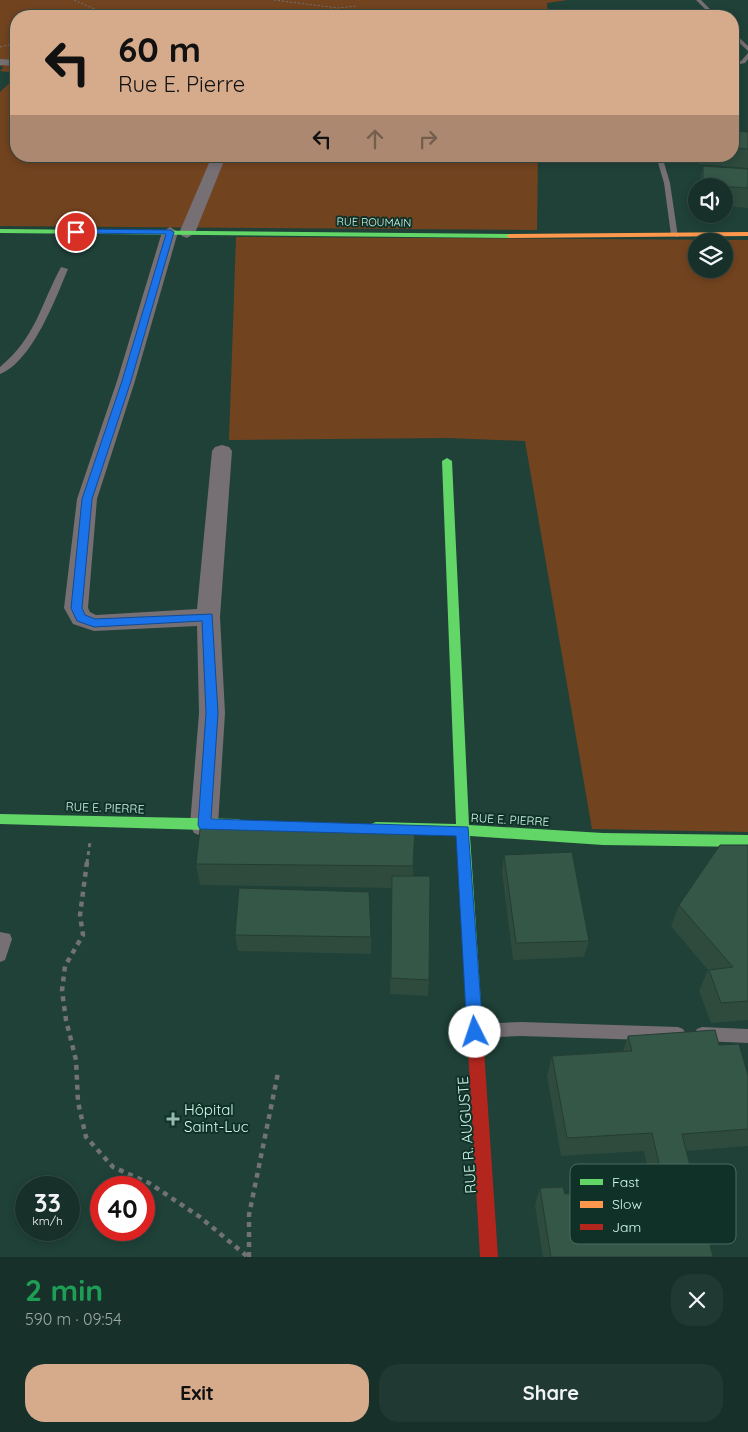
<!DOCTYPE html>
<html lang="en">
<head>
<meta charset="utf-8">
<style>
  :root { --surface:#17312a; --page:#203932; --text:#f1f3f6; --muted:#9ea9a8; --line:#364c47; --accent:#d6ab8b }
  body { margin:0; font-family:Quicksand,sans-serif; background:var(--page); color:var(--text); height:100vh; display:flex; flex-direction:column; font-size:19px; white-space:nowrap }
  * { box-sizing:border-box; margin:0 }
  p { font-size:16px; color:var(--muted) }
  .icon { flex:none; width:28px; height:28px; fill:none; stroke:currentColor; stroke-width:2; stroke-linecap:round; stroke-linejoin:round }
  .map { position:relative; height:1257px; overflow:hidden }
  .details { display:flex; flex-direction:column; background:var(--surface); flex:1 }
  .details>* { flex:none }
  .hud { position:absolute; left:10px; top:10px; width:729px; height:152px; border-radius:20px; box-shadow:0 2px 8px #0003,0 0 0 1px var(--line); background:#d6ab8b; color:#111; overflow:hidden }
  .buttons { position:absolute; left:688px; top:178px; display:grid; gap:10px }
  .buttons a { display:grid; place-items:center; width:45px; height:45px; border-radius:50%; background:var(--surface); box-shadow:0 2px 8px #0003,0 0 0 1px var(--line); font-size:25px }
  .speed { position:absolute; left:15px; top:1176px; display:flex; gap:10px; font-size:25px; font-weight:700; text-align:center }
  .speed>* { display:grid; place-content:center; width:65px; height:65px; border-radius:50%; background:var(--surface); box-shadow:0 2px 8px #0003,0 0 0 1px var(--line); line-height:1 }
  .speed small { font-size:12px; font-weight:400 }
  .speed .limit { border:8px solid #d22; background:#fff; color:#111 }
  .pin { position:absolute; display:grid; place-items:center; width:42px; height:42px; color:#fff; margin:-21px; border:2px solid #fff; border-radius:50%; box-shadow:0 1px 5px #0007 }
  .me { position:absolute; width:55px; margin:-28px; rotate:356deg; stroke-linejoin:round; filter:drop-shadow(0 0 4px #0008) }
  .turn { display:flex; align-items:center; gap:18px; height:105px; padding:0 25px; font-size:22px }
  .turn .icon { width:65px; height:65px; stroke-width:2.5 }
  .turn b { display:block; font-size:35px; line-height:42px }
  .lanes { display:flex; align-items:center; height:48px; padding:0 25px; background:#0003; justify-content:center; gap:25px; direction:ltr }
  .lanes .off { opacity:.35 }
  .round { display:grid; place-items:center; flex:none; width:52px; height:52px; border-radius:20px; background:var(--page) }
  .head { display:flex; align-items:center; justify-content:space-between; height:85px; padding:0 25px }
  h1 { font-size:30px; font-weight:800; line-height:38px; color:#1e9e55 }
  .button { display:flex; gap:10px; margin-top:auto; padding:10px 25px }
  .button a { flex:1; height:58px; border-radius:20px; background:var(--accent); color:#111; font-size:20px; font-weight:800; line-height:58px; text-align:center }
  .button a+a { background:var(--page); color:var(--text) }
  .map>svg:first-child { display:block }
  .green { fill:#72431f; fill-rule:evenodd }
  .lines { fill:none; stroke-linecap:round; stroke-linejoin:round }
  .path-far2 { stroke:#727174; stroke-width:1; stroke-dasharray:2 2; stroke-linecap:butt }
  .path-far1 { stroke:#727174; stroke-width:3; stroke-dasharray:4 4; stroke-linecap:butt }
  .path { stroke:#727174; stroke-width:4.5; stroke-dasharray:5 5; stroke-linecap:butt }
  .lane { fill:#766f74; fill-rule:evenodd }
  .street { fill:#766f74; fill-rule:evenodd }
  .fast { fill:#63d668; fill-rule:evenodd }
  .slow { fill:#ff974d; fill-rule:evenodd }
  .jam { fill:#b3261e; fill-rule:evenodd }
  .wall { fill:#2e4b3e }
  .building { fill:#355748; stroke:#253d32 }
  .route { fill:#1a73e8; stroke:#114b97 }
  .poi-dot { fill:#95b9ac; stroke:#103127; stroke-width:2 }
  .labels { text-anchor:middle; stroke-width:4; stroke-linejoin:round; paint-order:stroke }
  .far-street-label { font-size:11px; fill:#d4f9eb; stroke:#103127 }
  .street-label { font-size:12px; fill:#d4f9eb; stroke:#103127 }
  .near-poi-label { font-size:15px; fill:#d4f9eb; stroke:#103127; text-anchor:start }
  .near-street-label { font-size:15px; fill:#d4f9eb; stroke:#103127 }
  .key { fill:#103127; stroke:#4b6d62; stroke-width:1 }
  .key-label { font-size:14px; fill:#d4f9eb }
</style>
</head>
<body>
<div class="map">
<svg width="748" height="1257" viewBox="0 0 748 1257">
  <rect width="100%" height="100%" fill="#1f4138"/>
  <!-- green -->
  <g class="green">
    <path d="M0,0H568L547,3L548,15L537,16H16V73L0,71L4,67L0,66Z"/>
    <path d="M16,77V156H538L537,230L0,226V92Z"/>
    <path d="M236,237L748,240V832L592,829L525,441L447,438L229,440ZM696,241H724V269H696Z"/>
  </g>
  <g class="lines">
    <!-- path-far2 -->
    <g class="path-far2">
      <path d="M74,0L111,16"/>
      <path d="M274,0L338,8L357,6"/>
      <path d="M291,16L332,9"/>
      <path d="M0,47L16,43"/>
    </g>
    <!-- path-far1 -->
    <path class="path-far1" d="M87,863L90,842"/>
    <!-- path -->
    <g class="path">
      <path d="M87,862L80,915L83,935L65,966L62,991L66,1020L76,1060L78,1102L86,1137L113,1167L149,1183L200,1217L248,1257"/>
      <path d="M249,1257V1215L278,1073"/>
    </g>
    <!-- lane -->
    <g class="lane">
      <path d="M696,0H701L717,16H712Z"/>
      <path d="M732,31L748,46V51L732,36Z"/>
      <path d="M748,53V59L745,63L732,66V62L741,61Z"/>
      <path d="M656,156H662L670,183L678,237L671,235L664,183Z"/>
      <path d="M61,267L68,269C56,298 32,362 0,374V367C36,337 40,306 61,267Z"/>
      <path d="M0,932L10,934L12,939L5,960L0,962Z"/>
      <path d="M521,1022L678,1027L683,1029L686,1034L683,1039L678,1041L521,1036L479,1038L474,1036L471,1031L474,1026L479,1024Z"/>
      <path d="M702,1027L748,1029V1043L702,1041L697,1039L694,1034L697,1029Z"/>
    </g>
    <!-- street -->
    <g class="street">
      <path d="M0,59L16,60V66L0,65Z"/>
      <path d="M212,156H226L195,233L187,238L182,236L179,233Z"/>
      <path d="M170,227L178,232L135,381L97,499L88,608L90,612L96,615L197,609L212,451L215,447L222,445L229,447L232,451L220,617L225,713L218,825L214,833L204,837L194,833L190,825L199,713L197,626L94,631L73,624L64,608L77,499L117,381L162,232Z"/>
    </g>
    <!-- fast -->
    <g class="fast">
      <path d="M0,229L510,234L514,236L510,238L0,233Z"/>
      <path d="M447,458L452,461L469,825L603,833L748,835V847L603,845L470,836L484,1050L481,1055L476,1058L471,1055L468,1050L457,835L376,834L371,832L369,828L371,824L376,822L456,824L442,461Z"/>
      <path d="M0,814L238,819L243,821L245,825L243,829L238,831L0,824Z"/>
    </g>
    <!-- slow -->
    <path class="slow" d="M748,232V236L510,238L506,236L510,234Z"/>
    <!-- jam -->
    <path class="jam" d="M476,1042L481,1045L484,1050L498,1257H480L468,1050L471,1045Z"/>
  </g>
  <!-- wall -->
  <g class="wall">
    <path d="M732,131L748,132V168L698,164L697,156H732Z"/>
    <path d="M703,166L748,169V208L724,206V186H699Z"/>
    <path d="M415,827L413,876L429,980L428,996L390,994L392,888L200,885L196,864Z"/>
    <path d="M748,845V1020L711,1023L699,991L708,970L671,926L679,905Z"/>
    <path d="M504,855L589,941L584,957L513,960L502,872Z"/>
    <path d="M235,935L371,937V954L238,951Z"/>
    <path d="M628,1036L719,1045L748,1075V1146L686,1151L713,1257H543L535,1205L540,1188L565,1194L608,1199L653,1195L644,1151L561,1156L547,1076L552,1056L623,1051Z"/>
  </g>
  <!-- building -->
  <g class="building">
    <path d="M732,131L748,132V149L732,148Z"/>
    <path d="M703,166L748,169V188L703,185Z"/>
    <path d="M201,821L415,827L413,866L196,864Z"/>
    <path d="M720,845H748V1001L721,1003L709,970L733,967L679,905Z"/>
    <path d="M572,852L589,941L516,943L504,855Z"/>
    <path d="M392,876H430L429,980L391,978Z"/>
    <path d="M239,888L369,892L371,937L235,935Z"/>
    <path d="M715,1030L719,1045L739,1044L748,1075V1129L682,1134L713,1257H551L540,1188L563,1187L565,1194L606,1191L608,1199L666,1194L652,1133L567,1138L552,1056L632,1051L628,1036Z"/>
  </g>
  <!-- route -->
  <path class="route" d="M76,229L170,230L174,232L131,381L92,499L82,608L85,615L95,619L212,614L218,713L211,819L468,827L483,1032L481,1037L475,1039L470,1037L467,1032L456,836L200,829L198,825L206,713L202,621L94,627L77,621L71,608L82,499L122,381L166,234L73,233L72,232Z"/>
  <!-- markers -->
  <path class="poi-dot" d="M170.5 1111.5h5v5h5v5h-5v5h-5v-5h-5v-5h5z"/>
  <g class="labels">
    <!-- far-street labels -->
    <g class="far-street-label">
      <text transform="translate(374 222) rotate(1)" y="4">RUE ROUMAIN</text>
    </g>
    <!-- street labels -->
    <g class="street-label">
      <text transform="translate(105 808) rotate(2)" y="4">RUE E. PIERRE</text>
      <text transform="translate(510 820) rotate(3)" y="4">RUE E. PIERRE</text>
    </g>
    <!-- near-poi labels -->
    <g class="near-poi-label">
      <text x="184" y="1115">Hôpital<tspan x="184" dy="17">Saint-Luc</tspan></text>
    </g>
    <!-- near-street labels -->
    <g class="near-street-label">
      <text transform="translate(467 1135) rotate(-94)" y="5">RUE R. AUGUSTE</text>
    </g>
  </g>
  <!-- legend -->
  <rect x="570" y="1164" width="166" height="80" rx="8" class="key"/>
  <rect x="580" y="1179" width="23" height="6" fill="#63d668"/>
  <rect x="580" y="1201" width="23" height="7" fill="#ff974d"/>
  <rect x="580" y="1224" width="23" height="6" fill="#b3261e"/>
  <g class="key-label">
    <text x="612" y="1187">Fast</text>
    <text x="612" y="1209">Slow</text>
    <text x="612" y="1232">Jam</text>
  </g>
</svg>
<div class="buttons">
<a><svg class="icon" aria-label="sound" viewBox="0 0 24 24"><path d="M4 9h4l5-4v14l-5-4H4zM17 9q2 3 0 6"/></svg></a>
<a><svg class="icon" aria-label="layers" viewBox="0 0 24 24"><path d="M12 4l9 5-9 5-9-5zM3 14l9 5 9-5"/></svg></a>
</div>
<div class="speed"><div>33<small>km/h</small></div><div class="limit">40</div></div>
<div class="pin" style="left:76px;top:232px;background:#d93025"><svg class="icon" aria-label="arrive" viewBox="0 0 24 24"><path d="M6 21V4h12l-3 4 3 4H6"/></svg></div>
<svg class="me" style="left:475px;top:1032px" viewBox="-20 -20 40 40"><circle r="19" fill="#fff"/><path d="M0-13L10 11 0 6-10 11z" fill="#1a73e8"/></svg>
<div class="hud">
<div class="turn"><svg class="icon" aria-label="left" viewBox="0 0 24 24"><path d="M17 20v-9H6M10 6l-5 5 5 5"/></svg><div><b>60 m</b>Rue E. Pierre</div></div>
<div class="lanes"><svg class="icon" aria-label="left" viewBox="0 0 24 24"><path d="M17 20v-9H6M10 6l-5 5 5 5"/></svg><svg class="icon off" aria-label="ahead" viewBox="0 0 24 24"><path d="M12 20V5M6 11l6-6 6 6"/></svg><svg class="icon off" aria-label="right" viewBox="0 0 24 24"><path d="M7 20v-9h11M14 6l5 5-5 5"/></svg></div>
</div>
</div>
<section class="details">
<div class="head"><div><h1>2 min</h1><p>590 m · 09:54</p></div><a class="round"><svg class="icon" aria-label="close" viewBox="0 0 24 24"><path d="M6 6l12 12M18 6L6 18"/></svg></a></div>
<div class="button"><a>Exit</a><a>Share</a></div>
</section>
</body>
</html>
